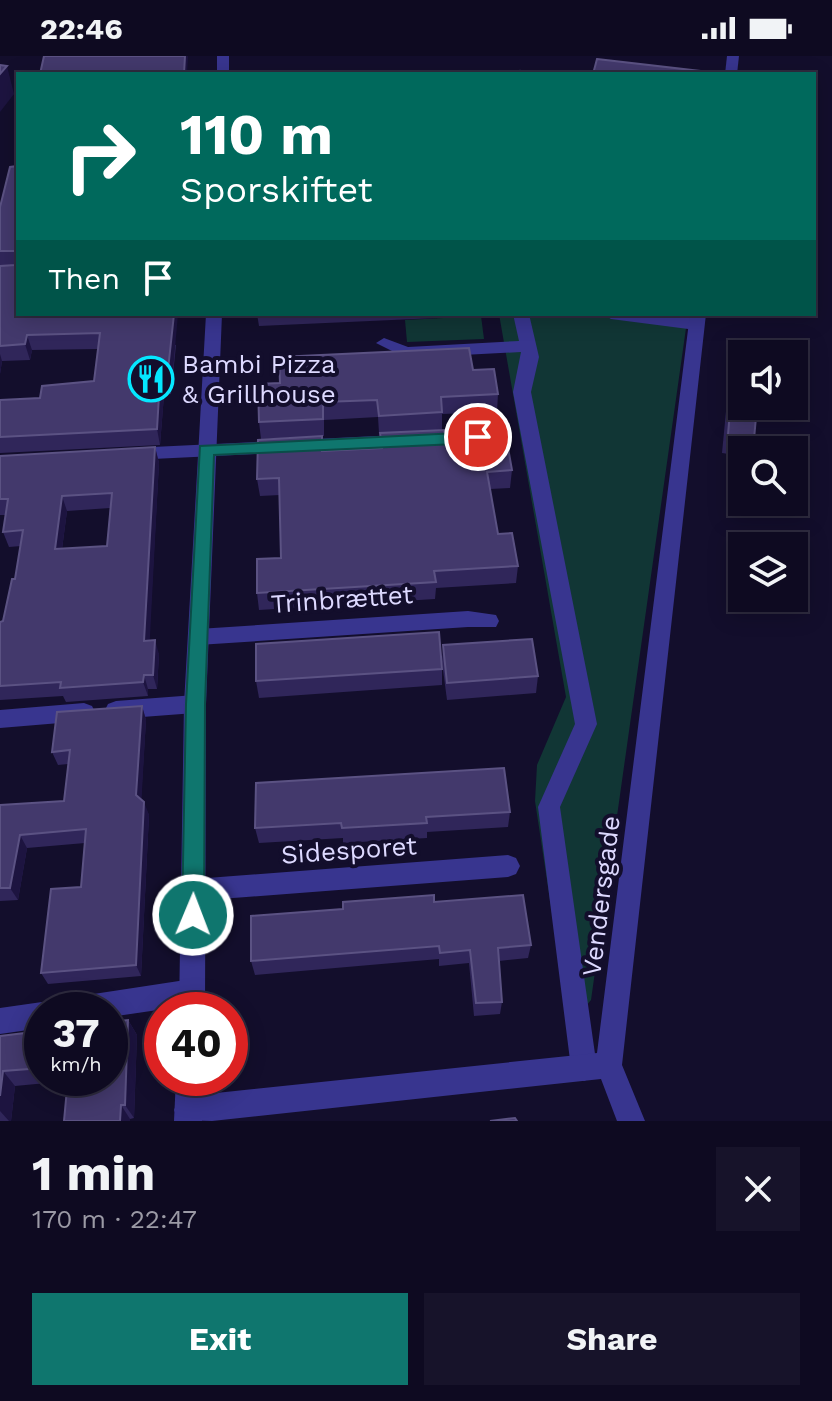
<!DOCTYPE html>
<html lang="en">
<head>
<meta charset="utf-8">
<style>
  :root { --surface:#0e0a21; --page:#17132a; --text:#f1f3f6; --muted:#9b9aa5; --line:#2e2b3f; --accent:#0f766e }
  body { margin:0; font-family:"Work Sans",sans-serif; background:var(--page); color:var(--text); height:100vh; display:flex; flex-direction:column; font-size:30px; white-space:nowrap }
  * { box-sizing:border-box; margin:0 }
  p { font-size:26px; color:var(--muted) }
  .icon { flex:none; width:44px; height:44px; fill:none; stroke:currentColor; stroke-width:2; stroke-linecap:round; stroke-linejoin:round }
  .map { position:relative; height:1065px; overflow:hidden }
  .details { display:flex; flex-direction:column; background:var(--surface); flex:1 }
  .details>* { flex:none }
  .guide { position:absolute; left:16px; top:16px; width:800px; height:244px; border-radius:0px; box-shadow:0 4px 20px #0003,0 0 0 2px var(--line); background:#00695c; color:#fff; overflow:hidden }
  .buttons { position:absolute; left:728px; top:284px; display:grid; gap:16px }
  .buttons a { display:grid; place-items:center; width:80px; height:80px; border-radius:0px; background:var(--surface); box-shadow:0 4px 20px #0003,0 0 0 2px var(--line); font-size:40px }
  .speed { position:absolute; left:24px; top:936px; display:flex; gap:16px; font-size:40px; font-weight:700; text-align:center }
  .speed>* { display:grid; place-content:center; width:104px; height:104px; border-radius:50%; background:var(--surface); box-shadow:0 4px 20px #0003,0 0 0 2px var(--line); line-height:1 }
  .speed small { font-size:20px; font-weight:400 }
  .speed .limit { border:12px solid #d22; background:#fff; color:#111 }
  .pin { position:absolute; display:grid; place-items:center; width:68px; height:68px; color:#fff; margin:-34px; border:4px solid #fff; border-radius:50%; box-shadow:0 2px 8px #0007 }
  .me { position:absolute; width:88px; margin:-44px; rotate:1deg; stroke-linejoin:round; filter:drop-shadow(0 0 6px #0008) }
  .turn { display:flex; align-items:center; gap:28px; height:168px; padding:0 32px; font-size:36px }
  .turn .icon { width:104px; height:104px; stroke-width:2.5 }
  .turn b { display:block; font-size:56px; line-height:68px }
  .then { display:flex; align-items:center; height:76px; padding:0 32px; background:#0003; gap:16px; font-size:30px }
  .round { display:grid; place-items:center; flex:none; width:84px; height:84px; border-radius:0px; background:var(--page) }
  .summary { display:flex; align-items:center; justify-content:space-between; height:136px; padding:0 32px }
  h1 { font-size:48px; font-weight:700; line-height:60px }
  .action { display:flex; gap:16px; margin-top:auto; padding:16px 32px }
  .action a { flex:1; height:92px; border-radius:0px; background:var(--accent); color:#fff; font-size:32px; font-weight:700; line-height:92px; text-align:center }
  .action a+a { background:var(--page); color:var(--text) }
  .status { display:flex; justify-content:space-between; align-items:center; height:56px; padding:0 40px; background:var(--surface); direction:ltr }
  .status svg { height:22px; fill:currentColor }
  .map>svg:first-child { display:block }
  .green { fill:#113635 }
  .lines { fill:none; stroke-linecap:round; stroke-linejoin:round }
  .pedestrian { fill:#38358f; fill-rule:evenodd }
  .minor { fill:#38358f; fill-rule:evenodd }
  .tertiary { fill:#38358f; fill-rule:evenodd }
  .wall { fill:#30265a; fill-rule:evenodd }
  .shaded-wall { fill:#1d1440 }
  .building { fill:#43396c; stroke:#5b5283; stroke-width:2; fill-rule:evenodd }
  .route { fill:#0f766e; stroke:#0a4d48; stroke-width:2 }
  .labels { text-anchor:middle; stroke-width:8; stroke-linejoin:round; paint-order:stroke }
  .poi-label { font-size:26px; fill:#ddd9ff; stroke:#130e2c; text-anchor:start }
  .street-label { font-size:26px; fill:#ddd9ff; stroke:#130e2c }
</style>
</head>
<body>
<div class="status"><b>22:46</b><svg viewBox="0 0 49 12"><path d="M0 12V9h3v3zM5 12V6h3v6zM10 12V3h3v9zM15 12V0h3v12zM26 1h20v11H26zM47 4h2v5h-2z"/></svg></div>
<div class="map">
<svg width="832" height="1065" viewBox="0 0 832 1065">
  <rect width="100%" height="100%" fill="#130e2c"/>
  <!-- green -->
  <g class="green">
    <path d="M499,258H688L591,944L569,970L535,745L537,709L566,641Z"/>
    <path d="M481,260L484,283L407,286L405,264Z"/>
  </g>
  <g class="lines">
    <!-- pedestrian -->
    <g class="pedestrian">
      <path d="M513,258H529L539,301L531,336L597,668L560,751L597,1012L593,1021L584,1025L575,1021L571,1012L538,751L575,668L513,336L521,296L406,302L376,287L384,282L408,291L519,285Z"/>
      <path d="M603,258C626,258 689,254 704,269L696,274L611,263Z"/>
    </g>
    <!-- minor -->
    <g class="minor">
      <path d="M727,0H739L737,18H725Z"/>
      <path d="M690,258H706L622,1009L645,1065H617L601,1023L212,1065L178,1064L174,1054L178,1044L188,1040L597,997Z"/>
      <path d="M478,375L487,381L478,387L132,404L123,398L132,392Z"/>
      <path d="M468,555L496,559L499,565L496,571H468L198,589L191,587L188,581L191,575L198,573Z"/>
      <path d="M195,639L203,642L206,648L203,654L195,657L116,663L108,660L105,654L108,648L116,645Z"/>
      <path d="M84,647L92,650L95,656L92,662L84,665L0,672V654Z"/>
      <path d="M508,799L516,802L520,810L516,818L508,821L194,845L185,842L182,834L185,826L194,823Z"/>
      <path d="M192,923L201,927L205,936L201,945L192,949L110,961V954H61L65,945L74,941Z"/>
      <path d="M42,946L53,954H42V972L0,978V952Z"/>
    </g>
    <!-- tertiary -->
    <g class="tertiary">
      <rect x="217" y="0" width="12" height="18"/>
      <path d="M206,258H222L206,648L205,954H179L184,648Z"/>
      <path d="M176,1022H202V1065H174Z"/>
    </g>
  </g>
  <!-- wall -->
  <g class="wall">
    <path d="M18,110V258L176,289L171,338L164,339L160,389L0,397V344L40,342L94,325L98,293L32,294L30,304L2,305L0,318V151Z"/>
    <path d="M257,258H482L481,260L259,270Z"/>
    <path d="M734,306L754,383L751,394H742V400L722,397L729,324Z"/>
    <path d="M473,314L498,338L497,356L442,358V374L379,377L378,361L324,364V380L261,383L259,366L258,328Z"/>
    <path d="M380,377L445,389L512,414L510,432L490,433L498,478L518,510L516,527L436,532L435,543L259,554L257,537L281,502L280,439L260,440L257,423L322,380L324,395L381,393Z"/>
    <path d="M155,391L159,407L149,585L159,598L157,633H148V640L66,646L63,640L0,644V566L3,565L15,523L21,490L9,491L3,476L6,459H0V400ZM110,452L107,490L62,493L67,455Z"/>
    <path d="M443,589L538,620L536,637L447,644L442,606Z"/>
    <path d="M442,613V629L259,642L256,625Z"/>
    <path d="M142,650L146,664L141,743L149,759L141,920L48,928L41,917L81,831L85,787L27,792L18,844L0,845V750L64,745L68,708L58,709L52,696Z"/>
    <path d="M510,756L508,771L427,776V782L343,787V782L259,787L255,772Z"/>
    <path d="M434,846L531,889L528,902L499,905L502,946L500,958L474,960L469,907L439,910V903L255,919L251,905Z"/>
    <path d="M128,964L137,979L134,1062L130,1063V1065H64L68,1025L15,1030L11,1065H0V980L42,975V1022H110Z"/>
  </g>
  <!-- shaded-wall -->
  <g class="shaded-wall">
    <path d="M185,0H188L187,18H184Z"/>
    <path d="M7,10L14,38L0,56V18Z"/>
    <path d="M174,258H178L171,338L167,323Z"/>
    <path d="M27,279L32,294L30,304L25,288Z"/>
    <path d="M0,298L2,305L0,318Z"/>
    <path d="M160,323L164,339L160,389L157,373Z"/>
    <path d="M155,391L159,407L149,599L144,585Z"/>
    <path d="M62,440L67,455L60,508L55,493Z"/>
    <path d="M155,584L159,598L157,633L153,619Z"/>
    <path d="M144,619L148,633V640L143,626Z"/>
    <path d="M142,650L146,664L141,752L136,739Z"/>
    <path d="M144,746L149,759L141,920L136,909Z"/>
    <path d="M20,779L27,792L18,844L10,832Z"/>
    <path d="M128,964L137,979L134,1062L125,1049Z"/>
    <path d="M3,1015L15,1030L11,1065H9L0,1055V1040Z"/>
    <path d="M121,1049L130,1063V1065H120Z"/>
  </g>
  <!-- building -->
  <g class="building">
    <path d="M44,0H185L184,18H40Z"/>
    <path d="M597,3L700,15V18H593Z"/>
    <path d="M0,9L7,10L0,18Z"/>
    <path d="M521,15L550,18H522Z"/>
    <path d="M18,110V258H174L167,323H160L157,373L0,381V344L40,342L42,330L94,325L100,277L27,279L25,288L0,290V210L15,209V195H0V151L10,111Z"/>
    <path d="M469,292L473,314L494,313L498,338L441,341L442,356L379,360L377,344L323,346V363L259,366L258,328L280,327L279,301Z"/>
    <path d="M734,306L742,307V350H757L754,383L728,379Z"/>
    <path d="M444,374L445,389L507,386L512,414L487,416L498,478L512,477L518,510L434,515L436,526L257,537V503L281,502L279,422L257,423L258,384L322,380V395L382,392L380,377Z"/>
    <path d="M155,391L144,585L155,584L153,619H144L143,626L60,632L61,626L0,630V566L3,565L12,523H15L23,474L3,476L8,443H0V400ZM112,437L107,490L55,493L62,440Z"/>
    <path d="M439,576L442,613L256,625V588Z"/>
    <path d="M532,583L538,620L447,627L443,589Z"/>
    <path d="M142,650L136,739L144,746L136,909L41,917L51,833L81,831L86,773L20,779L10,832H0V749L64,745L70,694L52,696L57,656Z"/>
    <path d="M504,712L510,756L426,761L427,767L342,772L341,767L255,772L256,727Z"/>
    <path d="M434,839V846L523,839L531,889L498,892L502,946L476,947L470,894L440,897L439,890L251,905V860L343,853V846Z"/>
    <path d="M128,964L125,1049H121L120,1065H64L68,1022H110V966Z"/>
    <path d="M42,975V1012L3,1015L0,1040V980Z"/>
    <path d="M515,1062L517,1065H490Z"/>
  </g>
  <!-- route -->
  <path class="route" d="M478,376L486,381L478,387L214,399L205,648L204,859L201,867L193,870L185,867L182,859L186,648L200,390Z"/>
  <!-- icons -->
  <defs>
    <g id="restaurant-ring" transform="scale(2.3)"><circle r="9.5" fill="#130e2c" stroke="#05e7ff" stroke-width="1.5"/><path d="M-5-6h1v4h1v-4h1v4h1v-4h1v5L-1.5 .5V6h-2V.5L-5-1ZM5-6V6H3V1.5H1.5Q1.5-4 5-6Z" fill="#05e7ff"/></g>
  </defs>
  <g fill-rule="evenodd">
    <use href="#restaurant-ring" x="151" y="323"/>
  </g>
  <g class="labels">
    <!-- poi labels -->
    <g class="poi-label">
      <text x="182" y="317">Bambi Pizza<tspan x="182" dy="30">&amp; Grillhouse</tspan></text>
    </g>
    <!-- street labels -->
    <g class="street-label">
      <text transform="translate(342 543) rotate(-4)" y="9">Trinbrættet</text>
      <text transform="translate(349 794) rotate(-4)" y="9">Sidesporet</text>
      <text transform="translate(601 840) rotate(-83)" y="9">Vendersgade</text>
    </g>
  </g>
</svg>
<div class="buttons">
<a><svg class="icon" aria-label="sound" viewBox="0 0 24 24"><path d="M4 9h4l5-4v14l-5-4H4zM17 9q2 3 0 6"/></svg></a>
<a><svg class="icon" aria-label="search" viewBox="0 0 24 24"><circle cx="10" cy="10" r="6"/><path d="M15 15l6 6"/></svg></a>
<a><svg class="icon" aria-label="layers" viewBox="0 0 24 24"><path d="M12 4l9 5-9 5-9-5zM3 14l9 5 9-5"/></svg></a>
</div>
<div class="speed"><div>37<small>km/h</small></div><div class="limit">40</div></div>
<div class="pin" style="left:478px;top:381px;background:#d93025"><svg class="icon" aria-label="arrive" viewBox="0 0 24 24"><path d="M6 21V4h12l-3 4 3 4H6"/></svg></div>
<svg class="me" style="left:193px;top:859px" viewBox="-20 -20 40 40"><circle r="17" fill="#0f766e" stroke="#fff" stroke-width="3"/><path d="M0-11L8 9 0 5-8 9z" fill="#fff"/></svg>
<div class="guide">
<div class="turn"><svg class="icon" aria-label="right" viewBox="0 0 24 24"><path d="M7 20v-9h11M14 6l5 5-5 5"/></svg><div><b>110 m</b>Sporskiftet</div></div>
<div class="then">Then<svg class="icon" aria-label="arrive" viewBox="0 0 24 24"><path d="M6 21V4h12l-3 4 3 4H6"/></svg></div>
</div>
</div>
<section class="details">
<div class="summary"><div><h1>1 min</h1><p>170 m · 22:47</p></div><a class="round"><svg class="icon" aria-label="close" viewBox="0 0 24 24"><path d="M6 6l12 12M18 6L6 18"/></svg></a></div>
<div class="action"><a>Exit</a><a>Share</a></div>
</section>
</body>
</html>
